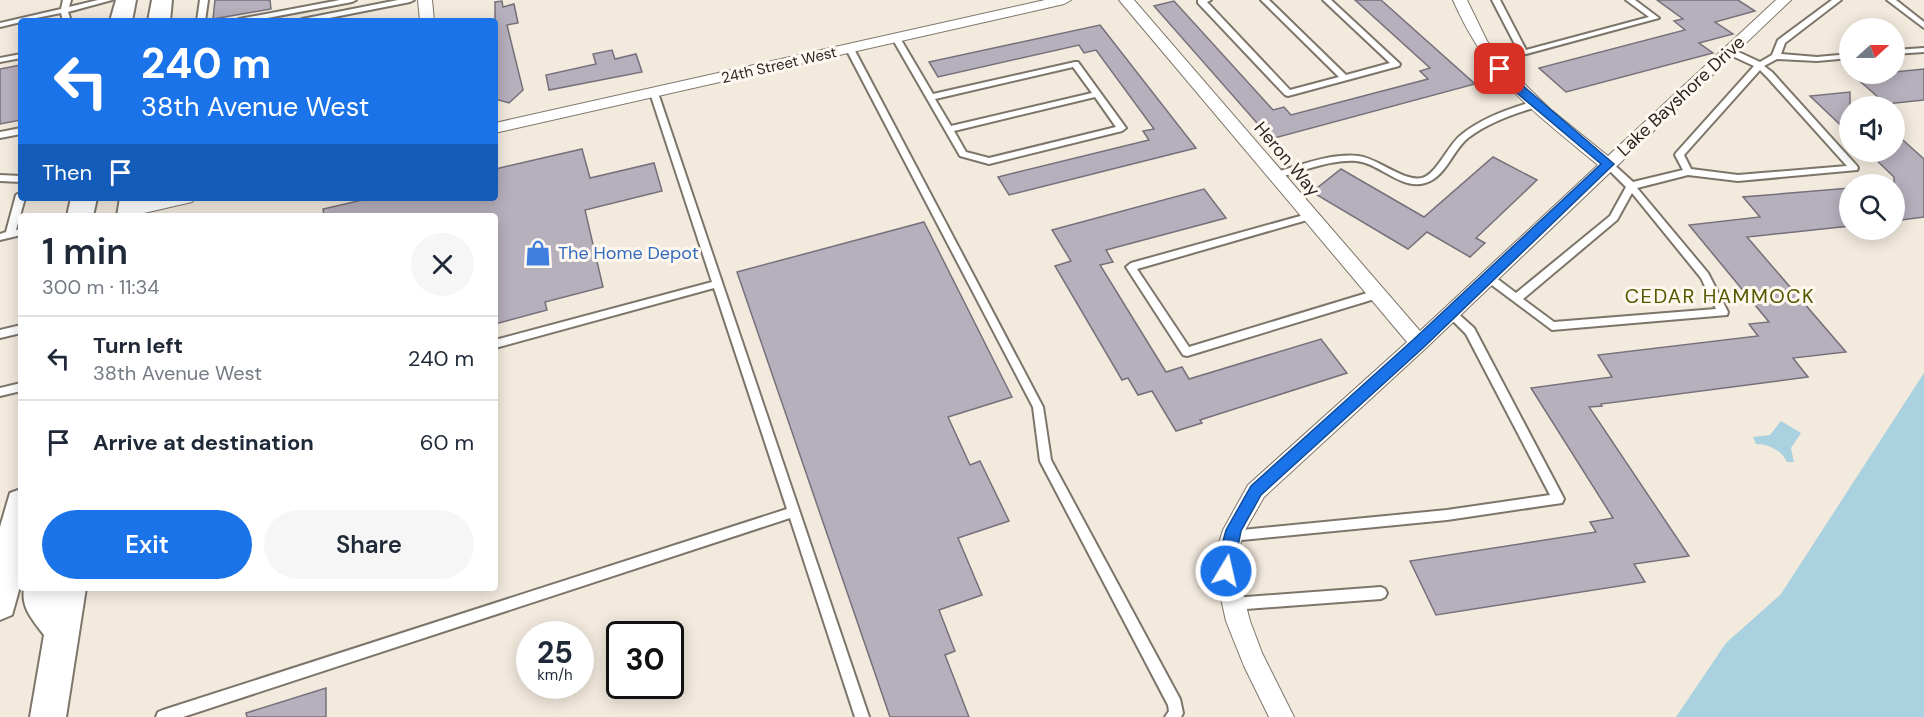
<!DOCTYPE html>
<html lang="en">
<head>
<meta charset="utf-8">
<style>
  :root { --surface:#fff; --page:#f6f6f7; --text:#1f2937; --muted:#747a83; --line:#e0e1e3; --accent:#1a73e8 }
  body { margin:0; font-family:"DM Sans",sans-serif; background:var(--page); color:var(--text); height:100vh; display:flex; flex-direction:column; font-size:22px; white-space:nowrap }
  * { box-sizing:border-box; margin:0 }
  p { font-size:20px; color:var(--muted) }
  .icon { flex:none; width:33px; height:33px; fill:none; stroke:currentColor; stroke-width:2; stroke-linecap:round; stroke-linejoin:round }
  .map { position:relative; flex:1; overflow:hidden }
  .side { position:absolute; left:18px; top:213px; width:480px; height:378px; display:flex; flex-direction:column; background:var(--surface); border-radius:6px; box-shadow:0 3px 15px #0003 }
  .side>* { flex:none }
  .banner { position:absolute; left:18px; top:18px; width:480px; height:183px; border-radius:6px; box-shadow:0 3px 15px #0003; background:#1a73e8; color:#fff; overflow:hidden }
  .needle { width:39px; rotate:69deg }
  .fabs { position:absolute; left:1839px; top:18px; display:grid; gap:12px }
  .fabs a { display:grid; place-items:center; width:66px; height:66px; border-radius:50%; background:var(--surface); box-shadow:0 3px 15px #0003; font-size:30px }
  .speed { position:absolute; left:516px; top:621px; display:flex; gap:12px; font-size:30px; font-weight:700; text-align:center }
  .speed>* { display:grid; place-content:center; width:78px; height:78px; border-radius:50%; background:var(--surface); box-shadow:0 3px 15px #0003; line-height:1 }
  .speed small { font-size:15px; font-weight:400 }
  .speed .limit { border:3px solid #111; border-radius:9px; background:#fff; color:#111 }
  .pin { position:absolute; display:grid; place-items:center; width:51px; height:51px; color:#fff; margin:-26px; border-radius:12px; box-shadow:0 3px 9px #0006 }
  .me { position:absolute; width:66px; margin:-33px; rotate:9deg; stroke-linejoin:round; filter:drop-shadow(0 0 4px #0008) }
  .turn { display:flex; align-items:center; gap:21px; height:126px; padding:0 24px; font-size:27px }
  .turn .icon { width:78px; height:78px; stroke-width:2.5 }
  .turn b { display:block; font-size:42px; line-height:51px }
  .then { display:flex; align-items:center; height:57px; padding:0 24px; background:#0003; gap:12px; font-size:22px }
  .round { display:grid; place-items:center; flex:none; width:63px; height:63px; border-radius:32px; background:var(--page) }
  .summary { display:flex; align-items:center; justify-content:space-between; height:102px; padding:0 24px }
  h1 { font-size:36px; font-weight:600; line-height:45px }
  .button { display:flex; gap:12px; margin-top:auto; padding:12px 24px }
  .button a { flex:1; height:69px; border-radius:36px; background:var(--accent); color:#fff; font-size:24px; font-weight:600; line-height:69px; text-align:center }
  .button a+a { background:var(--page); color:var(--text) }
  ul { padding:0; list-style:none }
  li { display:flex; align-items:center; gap:18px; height:84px; padding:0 24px; border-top:2px solid var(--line) }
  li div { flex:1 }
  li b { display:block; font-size:22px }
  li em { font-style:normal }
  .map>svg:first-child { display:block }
  .water { fill:#aad1df }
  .building { fill:#b6afbc; stroke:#76707b; stroke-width:1.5 }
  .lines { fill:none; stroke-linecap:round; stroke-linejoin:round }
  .lane-casing { stroke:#7d756a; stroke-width:4 }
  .street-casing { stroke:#7d756a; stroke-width:2 }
  .secondary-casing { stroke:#7d756a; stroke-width:4 }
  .lane { fill:#fff; fill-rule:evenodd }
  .street { fill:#fff; fill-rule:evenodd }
  .secondary { fill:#fff; fill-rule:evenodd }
  .route { fill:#1a73e8; stroke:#114b97; stroke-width:1.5 }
  .labels { text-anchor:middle; stroke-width:6; stroke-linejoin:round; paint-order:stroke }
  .far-street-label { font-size:15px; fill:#282420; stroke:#fef8f1 }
  .street-label { font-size:18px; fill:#282420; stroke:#fef8f1 }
  .shop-label { font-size:18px; fill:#366cbe; stroke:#fef8f1; text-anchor:start }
  .neighbourhood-label { font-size:20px; letter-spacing:1.5px; fill:#565900; stroke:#fef8f1 }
</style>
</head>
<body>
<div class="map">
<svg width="1924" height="717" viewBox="0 0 1924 717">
  <rect width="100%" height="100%" fill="#f3eade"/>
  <!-- water -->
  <g class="water">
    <path d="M1924,373V717H1676L1726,643L1781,594Z"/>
    <path d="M1781,421L1801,433L1791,448L1794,462H1787C1781,450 1769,444 1756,444L1753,437L1770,435Z"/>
  </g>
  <!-- building -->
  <g class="building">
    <path d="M215,0H270L271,9L213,19Z"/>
    <path d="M1355,0H1381L1475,84L1271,139L1154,6L1174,1L1273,110L1284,107L1291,115L1428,79L1420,71L1430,68Z"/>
    <path d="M1657,0H1738L1755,11L1715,22L1733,34L1699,43L1713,53L1566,92L1539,68L1685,30L1674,21L1683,19Z"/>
    <path d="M502,1L503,7L514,4L518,23L507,25L523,90L509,103L495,99V2Z"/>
    <path d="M1100,25L1196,148L1009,195L998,177L1149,140L1143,131L1154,129L1096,50L1084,53L1079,45L938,77L929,62Z"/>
    <path d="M612,50L615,59L636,54L642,72L549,90L546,75L596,64L593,54Z"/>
    <path d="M21,65V120L0,124V69Z"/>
    <path d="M1924,69V100L1886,104L1854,76Z"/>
    <path d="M1850,92V134L1810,96Z"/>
    <path d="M1894,132L1924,159V217L1894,221V177L1868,152H1894Z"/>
    <path d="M582,149L590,178L654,163L662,191L585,210L603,287L545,302L547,310L495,324V216H324L323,209L371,198H495V169Z"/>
    <path d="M1493,157L1537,180L1476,238L1485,243L1470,257L1427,232L1408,249L1312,192L1341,169L1424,217Z"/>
    <path d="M1850,188V226L1747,237L1846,352L1793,358L1808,377L1601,404L1602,406L1589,407L1689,556L1634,564L1645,582L1436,615L1410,561L1596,532L1590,522L1613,518L1531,388L1612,377L1598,355L1758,336L1749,324L1769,322L1689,225L1760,217L1743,197Z"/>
    <path d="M1204,189L1226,218L1106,250L1113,262L1100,265L1166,372L1182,367L1189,379L1321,339L1347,373L1200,420L1202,423L1176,431L1152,391L1138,395L1128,378L1122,380L1055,266L1071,261L1052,230Z"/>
    <path d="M924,222L1012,397L948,417L970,465L980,461L1009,521L958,538L982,595L939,610L955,651L945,655L969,717H890L737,272Z"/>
    <path d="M326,688V717H247L246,713Z"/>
  </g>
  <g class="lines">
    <!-- lane casing -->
    <g class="lane-casing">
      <g id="lane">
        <path d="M63,0H71L69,7L98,0H112L68,12L71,21H63L61,13L21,21V22L0,27V23L61,9Z"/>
        <path d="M200,0H208L205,21H197Z"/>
        <path d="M340,0H356L352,2L252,21H235L239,19Z"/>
        <path d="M398,0H414L410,2L314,21H298L302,19Z"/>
        <path d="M1198,0H1211L1207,2L1290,90L1339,77L1261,0H1269L1346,75L1390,63L1323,0H1331L1400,64L1399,66L1288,96L1285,95L1198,3Z"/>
        <path d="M1492,0H1500L1526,50L1649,17L1626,0H1635L1659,18L1493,63L1489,61L1490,59L1519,52Z"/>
        <path d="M1832,0H1841L1785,43L1781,54L1817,57L1850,54V58L1817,61L1777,59L1764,66L1772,72L1857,166L1858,168L1857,170L1738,181L1688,175L1637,188L1708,273L1728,312L1727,315L1552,330L1485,280L1483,277L1485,274H1491L1516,293L1610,216L1626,187L1605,166V162H1611L1633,182L1683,170L1675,155L1676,153L1754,66L1726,53V49H1732L1760,62L1772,55L1778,40ZM1760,70L1766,76L1847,166L1738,175L1691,169L1684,155ZM1632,193L1701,278L1716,309L1554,322L1523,299L1617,220Z"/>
        <path d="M1887,0H1896L1924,22V28Z"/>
        <path d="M893,36H899L900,38L933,94L1075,62H1078L1126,128L1122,131L989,164L960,156L892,38ZM1073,67L1092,93L951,126L935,99ZM1095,97L1116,127L989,158L966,152L954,131Z"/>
        <path d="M847,47H853L854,49L1043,407L1051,460L1180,699L1183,713L1181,717H1165L1169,711L1168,705L1040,461L1033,407L846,49Z"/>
        <path d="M1924,48V52L1894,54V50Z"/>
        <path d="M21,54V58L0,62V58Z"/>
        <path d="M654,90L658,93L869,717H855L790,518L183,717H156L158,712L163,710L787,509L714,288L495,348V340L712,282L650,93Z"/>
        <path d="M1536,101L1539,102V106C1514,114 1489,122 1468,138C1452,151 1446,177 1425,183C1400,190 1380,163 1356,161C1330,159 1302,172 1276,178L1271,175L1273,173C1299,166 1330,153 1358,156C1378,158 1403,182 1422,178C1437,174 1448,145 1461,135C1482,118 1510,108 1536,101Z"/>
        <path d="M21,128V134L0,138V132Z"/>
        <path d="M0,175L21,176V182L0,181Z"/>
        <path d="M21,192V198H25L16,230L21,229V235L0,240V234L6,232L16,195Z"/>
        <path d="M1311,213L1314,214L1316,216L1314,218L1137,269L1189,347L1377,290L1382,294L1381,297L1187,356L1183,355L1126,267L1131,263Z"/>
        <path d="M1450,309L1454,310L1474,328L1562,495L1564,499L1562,503L1447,520L1232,541L1228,540L1226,536L1228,532L1232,531L1447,510L1550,495L1466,334L1445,313Z"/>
        <path d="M21,325V333L0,338V330Z"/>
        <path d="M21,383V391L0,396V388Z"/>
        <path d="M1381,587L1385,589L1387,593L1385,597L1381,599L1233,610L1229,608L1227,604L1229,600L1233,598Z"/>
      </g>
    </g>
    <!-- street casing -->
    <g class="street-casing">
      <g id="street">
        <path d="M418,0H432L434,21H420Z"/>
        <path d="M1045,0H1071L1064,4L495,133V123Z"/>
        <path d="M1119,0H1134L1420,331L1598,165C1533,111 1488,80 1453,0H1467L1487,41L1506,66L1550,109L1608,156L1776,0H1791L1426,348L1264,497L1244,532L1239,549L1237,571L1250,621L1262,653L1294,717H1269L1244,666L1226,621L1215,571L1217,549L1223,530L1248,485L1407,342Z"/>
        <path d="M159,198H195L192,202L131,216L125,214L122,210L125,206Z"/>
      </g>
    </g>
    <!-- secondary casing -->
    <g class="secondary-casing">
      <g id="secondary">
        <path d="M116,0H136L132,21H110Z"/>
        <path d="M152,0H172L170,21H148Z"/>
        <path d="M71,198H97L93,216H67Z"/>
        <path d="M120,198H146L143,216H117Z"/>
        <path d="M21,489V583L12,615L0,620V527L10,493Z"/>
        <path d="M24,588H86L66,717H30L44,635C32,619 21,608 24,588Z"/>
      </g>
    </g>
    <!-- lane -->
    <use href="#lane" class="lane"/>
    <!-- street -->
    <use href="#street" class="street"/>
    <!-- secondary -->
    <use href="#secondary" class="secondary"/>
  </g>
  <!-- route -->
  <path class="route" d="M1500,66L1614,164L1424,347L1261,495L1241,531L1232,576L1226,578L1220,576L1218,571L1221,549L1226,530L1251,486L1414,339L1601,164L1518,94L1494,69Z"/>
  <!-- icons -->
  <defs>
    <g id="shop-bare" transform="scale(2.07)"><path d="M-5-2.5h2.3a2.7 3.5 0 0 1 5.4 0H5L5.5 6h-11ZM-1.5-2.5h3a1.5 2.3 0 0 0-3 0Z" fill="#3f7fe0" stroke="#fef8f1" stroke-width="2.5" paint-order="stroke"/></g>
  </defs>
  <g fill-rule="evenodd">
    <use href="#shop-bare" x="538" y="253"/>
  </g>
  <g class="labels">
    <!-- far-street labels -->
    <g class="far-street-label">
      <text transform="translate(779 65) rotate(-13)" y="5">24th Street West</text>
    </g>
    <!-- street labels -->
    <g class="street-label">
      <text transform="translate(1681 96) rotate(-43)" y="6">Lake Bayshore Drive</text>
      <text transform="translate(1287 159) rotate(50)" y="6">Heron Way</text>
    </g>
    <!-- shop labels -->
    <g class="shop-label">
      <text x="558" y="259">The Home Depot</text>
    </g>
    <!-- neighbourhood labels -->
    <g class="neighbourhood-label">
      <text x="1720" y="303">CEDAR HAMMOCK</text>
    </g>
  </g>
</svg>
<div class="fabs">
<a><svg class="needle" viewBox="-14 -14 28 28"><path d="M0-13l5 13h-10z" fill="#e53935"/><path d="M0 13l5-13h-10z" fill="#747a83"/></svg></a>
<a><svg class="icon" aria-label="sound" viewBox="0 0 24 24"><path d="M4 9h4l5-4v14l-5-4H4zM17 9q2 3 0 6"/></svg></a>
<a><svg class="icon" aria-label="search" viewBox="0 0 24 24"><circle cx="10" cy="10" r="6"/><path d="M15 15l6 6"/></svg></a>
</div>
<div class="speed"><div>25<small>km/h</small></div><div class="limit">30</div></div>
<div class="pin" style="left:1500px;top:69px;background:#d93025"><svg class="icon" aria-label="arrive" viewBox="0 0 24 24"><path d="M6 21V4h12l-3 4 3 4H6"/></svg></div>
<svg class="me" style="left:1226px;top:571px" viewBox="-20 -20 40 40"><circle r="17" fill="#1a73e8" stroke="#fff" stroke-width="3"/><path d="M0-11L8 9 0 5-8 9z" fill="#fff"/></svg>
<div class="banner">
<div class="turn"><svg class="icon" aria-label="left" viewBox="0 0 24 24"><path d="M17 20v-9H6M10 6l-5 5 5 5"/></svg><div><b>240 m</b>38th Avenue West</div></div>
<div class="then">Then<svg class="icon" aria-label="arrive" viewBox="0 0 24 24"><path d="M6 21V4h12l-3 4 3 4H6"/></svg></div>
</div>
<section class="side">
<div class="summary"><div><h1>1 min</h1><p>300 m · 11:34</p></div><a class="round"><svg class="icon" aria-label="close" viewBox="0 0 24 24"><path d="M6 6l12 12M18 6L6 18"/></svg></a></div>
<ul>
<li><svg class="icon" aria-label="left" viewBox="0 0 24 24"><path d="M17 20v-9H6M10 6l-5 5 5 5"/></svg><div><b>Turn left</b><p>38th Avenue West</p></div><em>240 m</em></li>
<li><svg class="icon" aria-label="arrive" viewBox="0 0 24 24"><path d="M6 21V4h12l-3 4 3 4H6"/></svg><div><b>Arrive at destination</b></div><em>60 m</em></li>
</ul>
<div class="button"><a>Exit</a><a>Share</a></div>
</section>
</div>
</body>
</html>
